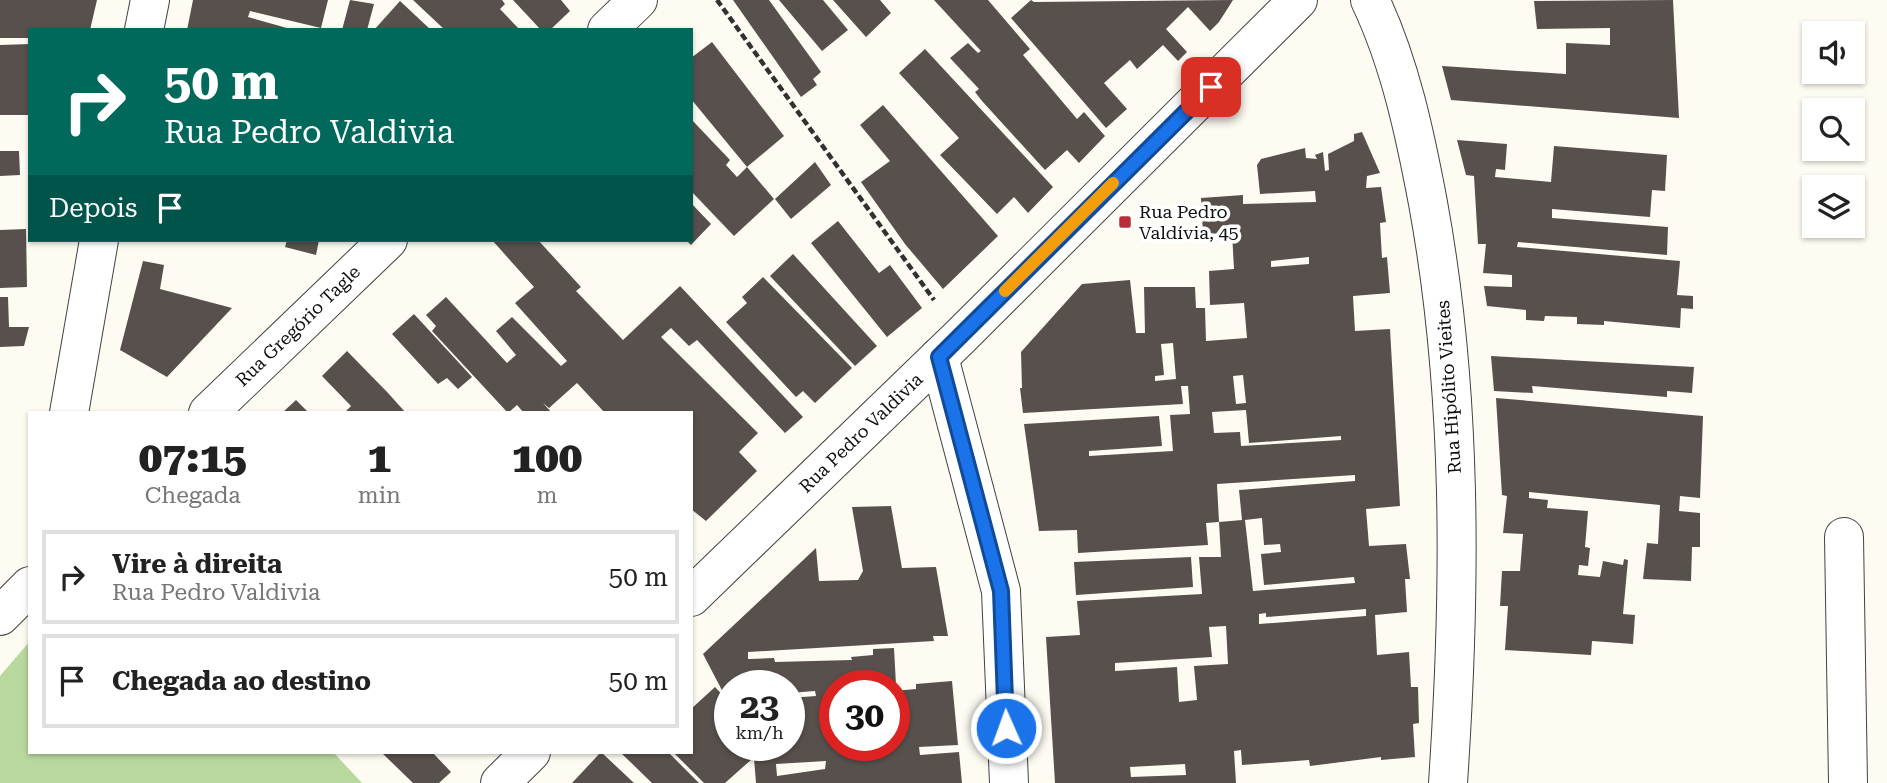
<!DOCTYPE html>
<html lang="pt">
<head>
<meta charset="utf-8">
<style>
  :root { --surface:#fff; --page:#f2f2f2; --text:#222; --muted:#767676; --line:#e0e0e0 }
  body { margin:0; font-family:"Roboto Serif",serif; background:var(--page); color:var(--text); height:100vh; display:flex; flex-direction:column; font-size:26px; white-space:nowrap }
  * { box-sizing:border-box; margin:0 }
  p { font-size:23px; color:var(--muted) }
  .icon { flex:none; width:38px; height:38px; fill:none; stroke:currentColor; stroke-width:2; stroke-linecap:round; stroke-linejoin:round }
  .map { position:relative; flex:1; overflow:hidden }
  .side { position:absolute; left:28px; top:411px; width:665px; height:343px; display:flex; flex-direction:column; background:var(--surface); border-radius:0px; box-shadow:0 2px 5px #0004 }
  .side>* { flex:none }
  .guide { position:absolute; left:28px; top:28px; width:665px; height:214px; border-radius:0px; box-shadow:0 2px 5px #0004; background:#00695c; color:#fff; overflow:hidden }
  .buttons { position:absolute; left:1802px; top:21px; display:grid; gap:14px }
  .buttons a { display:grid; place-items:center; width:63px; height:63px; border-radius:0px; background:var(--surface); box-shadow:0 2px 5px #0004; font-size:35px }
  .speed { position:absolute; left:714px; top:670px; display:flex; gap:14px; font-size:35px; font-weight:700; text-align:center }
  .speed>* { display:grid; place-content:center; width:91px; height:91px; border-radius:50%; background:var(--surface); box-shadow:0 2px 5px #0004; line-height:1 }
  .speed small { font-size:18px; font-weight:400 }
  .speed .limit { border:10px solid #d22; background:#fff; color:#111 }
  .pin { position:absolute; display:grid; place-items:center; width:60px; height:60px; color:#fff; margin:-30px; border-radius:14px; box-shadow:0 4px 10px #0006 }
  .me { position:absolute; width:77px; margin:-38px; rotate:358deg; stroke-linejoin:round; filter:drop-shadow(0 0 5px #0008) }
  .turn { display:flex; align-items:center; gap:24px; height:147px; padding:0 21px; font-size:32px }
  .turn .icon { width:91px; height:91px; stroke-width:2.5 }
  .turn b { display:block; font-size:49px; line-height:60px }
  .then { display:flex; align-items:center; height:66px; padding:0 21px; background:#0003; gap:14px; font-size:26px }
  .eta { display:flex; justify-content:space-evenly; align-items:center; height:119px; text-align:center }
  .eta b { font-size:42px; font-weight:800; line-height:49px }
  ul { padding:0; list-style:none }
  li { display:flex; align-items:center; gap:21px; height:94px; margin:0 14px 10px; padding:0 7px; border:4px solid var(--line); border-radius:0px }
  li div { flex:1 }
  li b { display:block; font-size:26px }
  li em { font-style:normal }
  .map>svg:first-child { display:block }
  .forest { fill:#b9d89d }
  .building { fill:#58504c; fill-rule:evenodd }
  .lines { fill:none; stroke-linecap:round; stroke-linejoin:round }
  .minor-casing { stroke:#424242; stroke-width:40 }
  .path { stroke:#313131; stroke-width:4.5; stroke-dasharray:7 3.5; stroke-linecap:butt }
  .minor { stroke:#fff; stroke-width:38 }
  .route-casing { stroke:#114b97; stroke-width:18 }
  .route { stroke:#1a73e8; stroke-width:12 }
  .slow { stroke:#f59e0b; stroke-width:12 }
  .poi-dot { fill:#ba2d38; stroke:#fff; stroke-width:2.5 }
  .labels { text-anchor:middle; stroke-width:7; stroke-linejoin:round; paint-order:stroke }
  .poi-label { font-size:18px; fill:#0f0f0f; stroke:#fff; text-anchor:start }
  .street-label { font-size:18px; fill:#0f0f0f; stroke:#fff }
</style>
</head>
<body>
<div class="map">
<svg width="1887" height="783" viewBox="0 0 1887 783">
  <rect width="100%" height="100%" fill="#fefcf2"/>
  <!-- forest -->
  <path class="forest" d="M30,641V752L334,753L362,783H0V676Z"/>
  <!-- building -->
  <g class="building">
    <path d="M0,0H97L90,30H30V38H0Z"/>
    <path d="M193,0H328L321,28L250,11L248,17L294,30H187Z"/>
    <path d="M350,0L374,4L367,30H342Z"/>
    <path d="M413,0H502L505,4L500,9L520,30H445Z"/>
    <path d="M513,0H561L570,11L550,30H541Z"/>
    <path d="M733,0H769L821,72L813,79L817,85L801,97Z"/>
    <path d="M779,0H823L848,30L822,51Z"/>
    <path d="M833,0H880L891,13L866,37Z"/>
    <path d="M934,0H988L1030,49L1023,55L1077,119L1084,112L1105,136L1079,163L1067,150L1045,170L982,101L975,92L979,89L950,58L968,43L978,53L981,51Z"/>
    <path d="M1031,0L1034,2L1233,0L1219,22L1210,31L1188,7L1166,29L1187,52L1178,61L1163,45L1137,69L1130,60L1104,83L1127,109L1106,128L1011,18Z"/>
    <path d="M1673,0L1679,118L1451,100L1442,66L1566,74V43L1610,45V28L1537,29L1534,1Z"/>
    <path d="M400,1L431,30H374Z"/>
    <path d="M712,42L784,136L747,167L691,99V58Z"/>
    <path d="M30,44V115H0V45Z"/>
    <path d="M925,49L1053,187L1028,213L1014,197L997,214L940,155L959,138L899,73Z"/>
    <path d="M883,105L998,236L943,289L905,244L861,182L890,161L860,125Z"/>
    <path d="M691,119L730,160L726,165L737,177L747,167L774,199L734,236L691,191Z"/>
    <path d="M1362,132L1380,173L1367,176L1366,188L1381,187L1386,222L1380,223L1382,258L1387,257L1390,293L1353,296L1355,331L1390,329L1400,506L1366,509L1369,546L1406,544L1410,579H1405L1407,612L1375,615L1377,655L1409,652L1411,687H1418L1419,723L1413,724L1415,757L1381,760V757L1310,766L1309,760L1242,765L1241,750L1234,751L1236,783H1055L1046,637L1080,635L1077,601L1202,594L1199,557H1221L1219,522L1242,520L1239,490L1355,481V475L1217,484L1219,522L1206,523L1208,545L1078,553L1077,530L1039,531L1024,424L1159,416L1162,446L1089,451V456L1173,451L1170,415L1190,414L1188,386H1181L1183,404L1023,413L1020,388H1022L1021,352L1082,284L1130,280L1136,333H1145L1144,287H1195L1196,308H1205L1206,341L1247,338L1244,303L1210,305L1209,271L1234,269L1232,233L1203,234L1201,198L1243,195V204L1316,202L1315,191L1260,194L1257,165L1261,159L1305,148L1306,158L1317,159L1315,155L1323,152L1325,171L1329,170L1328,154L1354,141V134ZM1309,257V264L1271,267V261ZM1173,343L1176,379L1155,381V376L1164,375L1161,344ZM1243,375L1246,403L1236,404L1233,376ZM1246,410L1249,443L1341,436V440L1241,446L1240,432L1214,433L1212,412ZM1262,518L1264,545L1280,544L1281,552L1261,554L1264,585L1354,577L1355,583L1253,591L1245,520ZM1366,609V616L1259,624V614L1266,613V617ZM1226,626L1228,664L1194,666L1197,700L1179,702L1177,667L1115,671V663L1212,657L1209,627ZM1185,764L1186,775L1131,777L1130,767Z"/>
    <path d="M1457,140L1507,144L1505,170L1496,169L1495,177L1551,182L1554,146L1667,155L1665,191L1652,190L1650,217L1552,209V218L1668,227L1667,255L1518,242L1517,247L1680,261L1677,295L1693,296V309L1681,308L1680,328L1604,321V325L1577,324V317L1545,316L1544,321L1526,320V310L1487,306L1484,286L1512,287V275L1483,273L1486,244H1478L1474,176L1466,175Z"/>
    <path d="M0,151H19L20,175L0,176Z"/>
    <path d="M815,162L831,185L791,219L775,199Z"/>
    <path d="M691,203L711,224L691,245L686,240H691Z"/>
    <path d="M838,221L879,273L890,265L922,308L887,337L811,243Z"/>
    <path d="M26,229L27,287L0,288V230Z"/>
    <path d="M287,240H319L316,255L285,247Z"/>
    <path d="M492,240H538L581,287L576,291L623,340L680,286L803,417L785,433L697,340L689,346L671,328L661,337L758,433L739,452L757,471L706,521L691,509V413H605L577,383L549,408L543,403L552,413H524L517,405L508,413L432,331L436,326L426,315L446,297L507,363L516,355L496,331L512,317L561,366L567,361L515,303L534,287Z"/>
    <path d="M793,254L877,346L855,366L770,276Z"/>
    <path d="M143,261L164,265L160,289L232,308L167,377L120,350Z"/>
    <path d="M763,277L852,368L815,403L803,391L796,397L726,322L747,303L742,297Z"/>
    <path d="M0,297H8L9,327H29L24,346L0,347Z"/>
    <path d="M414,314L472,377L458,389L447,378L438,384L392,334Z"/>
    <path d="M347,351L388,393L406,413H344L351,406L322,376Z"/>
    <path d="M1491,356L1694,367L1692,393L1667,391V397L1532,386L1533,393L1494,391Z"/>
    <path d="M1496,398L1703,416L1700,498L1680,496L1679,511L1700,513V547H1692L1691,581L1643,579L1647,543L1658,544L1660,505L1529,492V498L1548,500L1547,508L1588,511L1585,547L1590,548L1588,566L1579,565L1578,575L1600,577L1603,561L1623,565L1624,559L1628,560L1623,614L1635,615L1633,644L1592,641L1591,655L1505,650L1508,606H1500L1502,571H1520L1523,534L1503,533L1507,496L1502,495Z"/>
    <path d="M296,400L309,413H282Z"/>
    <path d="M891,506L902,568L936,567L948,636H933L934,641L748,652V659L774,658L775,662L852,660L851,657L873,655V649L894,648L896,685L835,686V746H894V691L916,689V684L952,681L958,745L919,747L920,755L959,752L962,783H756L753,746H789V698L816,696L815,691L789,693V686H730V694L725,696L703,654L816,548L819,581L858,580L863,571L852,507ZM826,761L825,769L777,776L776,764Z"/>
    <path d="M1191,557L1193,587L1076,595L1074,562Z"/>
    <path d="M715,687L730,703V746H739L752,759L725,783H704L673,752H691V709Z"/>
    <path d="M381,752H432L451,772L439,783H413Z"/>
    <path d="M601,752L634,783H572Z"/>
    <path d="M620,752H668L699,783H652Z"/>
  </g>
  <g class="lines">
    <!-- minor casing -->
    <g class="minor-casing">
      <g id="minor">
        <path d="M1370,0C1400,63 1415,134 1428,203C1463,394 1461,589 1448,783"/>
        <path d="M144,30L150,0"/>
        <path d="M607,30L638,0"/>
        <path d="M939,357L1001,591L1009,783"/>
        <path d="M69,413L99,240"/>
        <path d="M208,413L388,240"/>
        <path d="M1844,537L1848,783"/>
        <path d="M691,597L960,337L1298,0"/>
        <path d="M0,616L30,586"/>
        <path d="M500,783L531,752"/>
      </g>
    </g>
    <!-- path -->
    <path class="path" d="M717,0L934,300"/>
    <!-- minor -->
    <use href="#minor" class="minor"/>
  </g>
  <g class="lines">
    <!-- route casing -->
    <g class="route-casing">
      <path id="route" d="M1006,728L1001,591L939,357L1211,87"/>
    </g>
    <!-- route -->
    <use href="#route" class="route"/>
    <!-- slow -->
    <path class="slow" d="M1005,291L1113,183"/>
  </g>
  <!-- markers -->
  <rect class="poi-dot" x="1118" y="215" width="14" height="14" rx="3.5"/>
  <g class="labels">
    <!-- poi labels -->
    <g class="poi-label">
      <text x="1139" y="218">Rua Pedro<tspan x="1139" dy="21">Valdívia, 45</tspan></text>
    </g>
    <!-- street labels -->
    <g class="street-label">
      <text transform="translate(298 326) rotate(-44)" y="6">Rua Gregório Tagle</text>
      <text transform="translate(1449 387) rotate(-94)" y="6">Rua Hipólito Vieites</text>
      <text transform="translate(861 433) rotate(-44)" y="6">Rua Pedro Valdivia</text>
    </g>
  </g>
</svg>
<div class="buttons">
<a><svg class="icon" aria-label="sound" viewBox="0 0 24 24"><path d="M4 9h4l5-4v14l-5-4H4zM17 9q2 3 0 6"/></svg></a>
<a><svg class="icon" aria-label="search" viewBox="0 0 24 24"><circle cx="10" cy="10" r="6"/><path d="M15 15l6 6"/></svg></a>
<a><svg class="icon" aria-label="layers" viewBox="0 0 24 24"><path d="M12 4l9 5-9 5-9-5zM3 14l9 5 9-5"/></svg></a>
</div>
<div class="speed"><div>23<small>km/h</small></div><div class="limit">30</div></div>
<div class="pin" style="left:1211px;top:87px;background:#d93025"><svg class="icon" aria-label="arrive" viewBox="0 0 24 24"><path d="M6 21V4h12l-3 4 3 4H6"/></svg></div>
<svg class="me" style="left:1006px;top:728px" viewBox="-20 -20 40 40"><circle r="17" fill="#1a73e8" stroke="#fff" stroke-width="3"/><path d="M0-11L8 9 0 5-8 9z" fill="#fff"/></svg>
<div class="guide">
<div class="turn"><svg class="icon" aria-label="right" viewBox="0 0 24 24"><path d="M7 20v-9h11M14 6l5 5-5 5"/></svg><div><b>50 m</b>Rua Pedro Valdivia</div></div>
<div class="then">Depois<svg class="icon" aria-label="arrive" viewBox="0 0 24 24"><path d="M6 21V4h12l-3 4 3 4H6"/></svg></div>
</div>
<section class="side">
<div class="eta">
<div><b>07:15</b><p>Chegada</p></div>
<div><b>1</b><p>min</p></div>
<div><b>100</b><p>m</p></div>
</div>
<ul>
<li><svg class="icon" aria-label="right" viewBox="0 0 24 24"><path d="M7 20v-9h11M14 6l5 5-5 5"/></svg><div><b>Vire à direita</b><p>Rua Pedro Valdivia</p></div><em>50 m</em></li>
<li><svg class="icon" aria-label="arrive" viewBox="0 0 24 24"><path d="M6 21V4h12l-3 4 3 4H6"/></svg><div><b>Chegada ao destino</b></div><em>50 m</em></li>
</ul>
</section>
</div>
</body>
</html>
